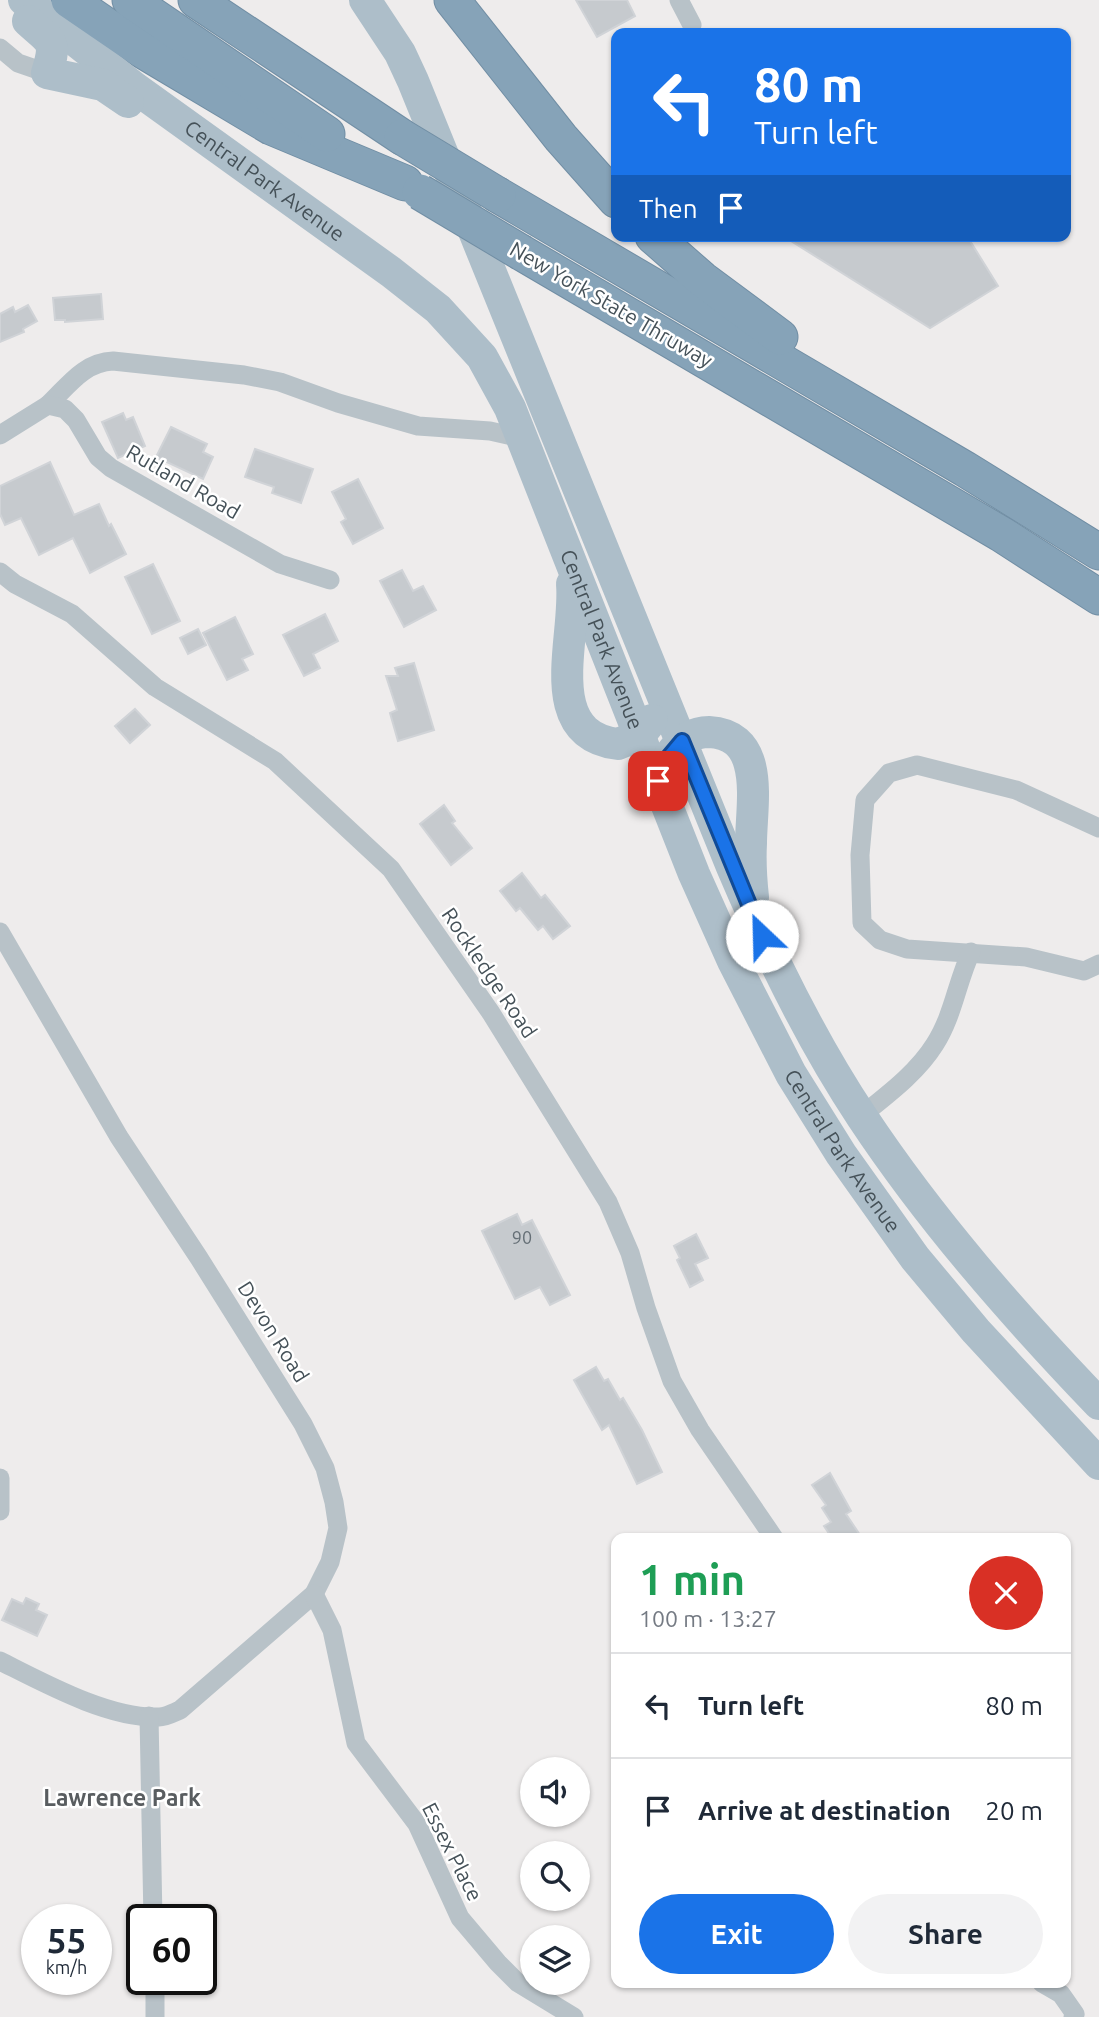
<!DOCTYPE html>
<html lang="en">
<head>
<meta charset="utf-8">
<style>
  :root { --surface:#fff; --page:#f2f2f3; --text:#1f2937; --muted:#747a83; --line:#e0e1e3; --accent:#1a73e8 }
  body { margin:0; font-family:Ubuntu,sans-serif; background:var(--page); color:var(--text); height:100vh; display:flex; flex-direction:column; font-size:26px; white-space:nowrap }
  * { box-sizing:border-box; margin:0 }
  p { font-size:23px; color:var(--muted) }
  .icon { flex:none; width:38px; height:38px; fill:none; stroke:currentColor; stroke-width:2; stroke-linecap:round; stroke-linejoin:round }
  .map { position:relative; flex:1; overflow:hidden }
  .drawer { position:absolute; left:611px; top:1533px; width:460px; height:455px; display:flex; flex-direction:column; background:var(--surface); border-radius:14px; box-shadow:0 2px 5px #0004 }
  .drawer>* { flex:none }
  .banner { position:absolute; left:611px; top:28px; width:460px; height:214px; border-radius:14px; box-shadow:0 2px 5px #0004; background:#1a73e8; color:#fff; overflow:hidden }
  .controls { position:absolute; left:520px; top:1757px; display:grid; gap:14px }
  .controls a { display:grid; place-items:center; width:70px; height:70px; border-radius:50%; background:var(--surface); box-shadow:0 2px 5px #0004; font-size:35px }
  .speed { position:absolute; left:21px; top:1904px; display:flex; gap:14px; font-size:35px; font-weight:700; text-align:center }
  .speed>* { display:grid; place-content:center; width:91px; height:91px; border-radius:50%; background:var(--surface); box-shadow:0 2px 5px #0004; line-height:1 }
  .speed small { font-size:18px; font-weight:400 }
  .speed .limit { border:4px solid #111; border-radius:10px; background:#fff; color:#111 }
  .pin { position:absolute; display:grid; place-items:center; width:60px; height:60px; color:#fff; margin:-30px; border-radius:14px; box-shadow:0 4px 10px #0006 }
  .me { position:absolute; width:77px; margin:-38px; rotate:336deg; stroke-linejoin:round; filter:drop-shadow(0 0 5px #0008) }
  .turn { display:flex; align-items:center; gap:24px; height:147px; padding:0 28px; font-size:32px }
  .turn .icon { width:91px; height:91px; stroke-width:2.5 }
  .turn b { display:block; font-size:49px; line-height:60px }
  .then { display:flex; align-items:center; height:66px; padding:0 28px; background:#0003; gap:14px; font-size:26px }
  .round { display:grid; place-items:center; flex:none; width:74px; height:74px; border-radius:37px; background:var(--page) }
  .head { display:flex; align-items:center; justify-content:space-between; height:119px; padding:0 28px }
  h1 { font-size:42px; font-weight:700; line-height:52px; color:#1e9e55 }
  .cta { display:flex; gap:14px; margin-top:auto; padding:14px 28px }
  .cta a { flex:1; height:80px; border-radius:42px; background:var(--accent); color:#fff; font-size:28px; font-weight:700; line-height:80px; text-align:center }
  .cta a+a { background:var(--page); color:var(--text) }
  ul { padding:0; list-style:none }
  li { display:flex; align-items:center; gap:21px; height:105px; padding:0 28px; border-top:2px solid var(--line) }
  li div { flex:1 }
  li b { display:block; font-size:26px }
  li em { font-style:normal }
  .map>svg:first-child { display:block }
  .building { fill:#c6cace; stroke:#d0d3d7; stroke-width:2 }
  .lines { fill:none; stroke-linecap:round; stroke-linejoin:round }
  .highway-casing { stroke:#718ea4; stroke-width:37 }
  .street { stroke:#b8c2c8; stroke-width:19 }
  .primary { stroke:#adbec9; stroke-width:32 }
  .highway { stroke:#86a3b8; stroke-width:35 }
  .highway-bridge-casing { stroke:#718ea4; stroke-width:37; stroke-linecap:butt }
  .highway-bridge { stroke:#86a3b8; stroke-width:35 }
  .route-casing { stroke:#114b97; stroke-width:18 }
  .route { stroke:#1a73e8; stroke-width:12 }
  .labels { text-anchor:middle; stroke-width:5; stroke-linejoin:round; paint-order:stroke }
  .number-label { font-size:18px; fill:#656f76 }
  .street-label { font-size:21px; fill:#455158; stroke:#fff }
  .neighbourhood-label { font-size:23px; font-weight:bold; fill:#595d60; stroke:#fff }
</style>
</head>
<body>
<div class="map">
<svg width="1099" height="2017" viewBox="0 0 1099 2017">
  <rect width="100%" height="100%" fill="#eeecec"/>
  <!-- building -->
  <g class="building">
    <path d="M576,0H627L635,16L597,37Z"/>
    <path d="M783,236H967L998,286L930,328Z"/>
    <path d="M101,294L103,319L65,322V320H55L53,298Z"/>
    <path d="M28,305L37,321L23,329L24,332L0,342V314L13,307L15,312Z"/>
    <path d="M123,413L126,420L133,417L145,446L118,458L102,422Z"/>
    <path d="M171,427L207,444L203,452L213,457L203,479L156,457Z"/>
    <path d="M255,449L313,469L301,503L272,493L274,487L245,477Z"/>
    <path d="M50,462L74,515L99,504L109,526L111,524L126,554L90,573L73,538L39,555L21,518L5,525L0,514V486Z"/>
    <path d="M358,479L383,528L353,544L341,522L346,519L332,492Z"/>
    <path d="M153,564L180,621L152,634L125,577Z"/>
    <path d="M402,570L413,591L423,586L436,610L404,627L380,581Z"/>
    <path d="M325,614L338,641L313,654L320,668L304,676L283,635Z"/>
    <path d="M235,617L253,654L242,659L248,670L227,680L203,633Z"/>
    <path d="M198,629L206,645L188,654L180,638Z"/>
    <path d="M414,663L434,730L398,741L390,713L397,710L386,676H398L395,668Z"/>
    <path d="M135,709L150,725L130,743L115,726Z"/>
    <path d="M444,805L455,821L452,823L472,848L451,865L420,824Z"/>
    <path d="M522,873L541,898L545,895L570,926L553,939L543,926L538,930L520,908L516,911L500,891Z"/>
    <path d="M517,1214L522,1225L532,1220L570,1295L550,1305L540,1287L515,1299L482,1231Z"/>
    <path d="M696,1234L708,1258L695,1264L703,1280L690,1287L677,1260L680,1258L674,1246Z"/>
    <path d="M596,1367L604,1381L608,1379L620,1400L623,1398L642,1430L662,1472L637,1484L609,1425L602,1430L574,1380Z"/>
    <path d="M830,1473L851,1511L846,1514L862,1538H832L824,1526L831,1522L822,1508L826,1505L812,1485Z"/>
    <path d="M26,1598L39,1604L36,1610L47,1615L37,1636L2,1620L12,1599L23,1604Z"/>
  </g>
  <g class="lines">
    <!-- highway casing -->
    <g class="highway-casing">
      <g id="highway">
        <path d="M69,0L142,50L271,127L405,183"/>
        <path d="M130,0L327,134"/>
        <path d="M196,0L402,137"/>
        <path d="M452,0L561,138L616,200"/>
        <path d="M498,195L965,469L1099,552"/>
        <path d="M653,236L702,279L780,337"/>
        <path d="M522,253L1001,534L1099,597"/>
      </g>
    </g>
    <!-- street -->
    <g class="street">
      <path d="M679,0L692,25"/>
      <path d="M0,48L18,63L47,73"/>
      <path d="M48,405C68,386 84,362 113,361L244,375L280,382L338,403L418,426L490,431L521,438"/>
      <path d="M0,435L48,405L65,409L76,420L98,457L111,468L280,564L330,580"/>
      <path d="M0,572L15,584L72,614L155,687L275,761L391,869L491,1013L608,1202L630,1253L646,1308L672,1381L700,1430L774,1538"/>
      <path d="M1099,828L1016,790L917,765L889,773L865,800L860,855L862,923L880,940L907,949L1026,957L1084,971L1099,964"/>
      <path d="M0,932L119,1137L199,1258L303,1424L325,1468L334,1502L338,1528L330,1562L314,1594L180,1710C173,1713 166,1717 159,1717C109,1719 44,1683 0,1661"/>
      <path d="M861,1116C887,1095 917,1073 935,1044C953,1016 957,982 971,952"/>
      <path d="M0,1478V1511"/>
      <path d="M314,1594L332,1630L356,1743L417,1824L460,1918L498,1963L518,1983L574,2017"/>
      <path d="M149,1716L153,1920"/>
      <path d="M155,1979V2017"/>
      <path d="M1042,1983L1061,1994L1075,2014L1073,2017"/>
    </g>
    <!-- primary -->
    <g class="primary">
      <path id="s1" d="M24,0L135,88L391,272L438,309L482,357L510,408L694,874L733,961L791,1074L841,1154L915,1258L976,1331L1099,1464"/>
      <path d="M365,0L400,53L413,81L732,867C769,954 810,1039 862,1117C931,1221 1013,1314 1099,1404"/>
      <path d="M28,21C52,43 57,40 47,73L103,85L128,102"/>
      <path d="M572,584C577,638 539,734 618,744L640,735L652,720"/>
      <path d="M669,756C679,742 691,732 709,732C767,735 751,805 751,843C750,861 751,879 753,897"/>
    </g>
    <!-- highway -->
    <use href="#highway" class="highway"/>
    <!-- highway-bridge casing -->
    <g class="highway-bridge-casing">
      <g id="highway-bridge">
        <path d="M402,137L498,195"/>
        <path d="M420,192L522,253"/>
      </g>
    </g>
    <!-- highway-bridge -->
    <use href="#highway-bridge" class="highway-bridge"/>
  </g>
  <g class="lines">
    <!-- route casing -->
    <g class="route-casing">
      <path id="route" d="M658,781L667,759L682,741L762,936"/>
    </g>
    <!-- route -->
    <use href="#route" class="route"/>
  </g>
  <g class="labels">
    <!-- number labels -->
    <g class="number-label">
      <text x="522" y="1244">90</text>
    </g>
    <!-- street labels -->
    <g class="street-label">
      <text dy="7" stroke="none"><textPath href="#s1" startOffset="301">Central Park Avenue</textPath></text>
      <text transform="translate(611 305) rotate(30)" y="7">New York State Thruway</text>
      <text transform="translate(183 482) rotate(30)" y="7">Rutland Road</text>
      <text dy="7" stroke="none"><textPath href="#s1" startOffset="889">Central Park Avenue</textPath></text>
      <text transform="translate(489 973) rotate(56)" y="7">Rockledge Road</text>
      <text dy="7" stroke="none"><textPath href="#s1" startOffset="1456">Central Park Avenue</textPath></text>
      <text transform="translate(273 1332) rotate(58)" y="7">Devon Road</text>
      <text transform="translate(452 1852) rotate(63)" y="7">Essex Place</text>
    </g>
    <!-- neighbourhood labels -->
    <g class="neighbourhood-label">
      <text x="122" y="1806">Lawrence Park</text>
    </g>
  </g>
</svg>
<div class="controls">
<a><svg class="icon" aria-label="sound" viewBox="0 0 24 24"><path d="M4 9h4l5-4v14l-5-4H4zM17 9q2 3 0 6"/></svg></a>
<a><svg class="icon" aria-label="search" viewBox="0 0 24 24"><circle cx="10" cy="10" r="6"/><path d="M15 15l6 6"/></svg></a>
<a><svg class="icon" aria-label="layers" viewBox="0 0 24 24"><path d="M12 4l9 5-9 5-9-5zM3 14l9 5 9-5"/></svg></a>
</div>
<div class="speed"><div>55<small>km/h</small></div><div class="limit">60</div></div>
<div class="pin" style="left:658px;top:781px;background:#d93025"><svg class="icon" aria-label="arrive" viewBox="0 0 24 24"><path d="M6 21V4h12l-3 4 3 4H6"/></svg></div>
<svg class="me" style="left:762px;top:936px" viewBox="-20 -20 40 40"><circle r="19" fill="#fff"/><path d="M0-13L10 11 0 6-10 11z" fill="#1a73e8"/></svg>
<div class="banner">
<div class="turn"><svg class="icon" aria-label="left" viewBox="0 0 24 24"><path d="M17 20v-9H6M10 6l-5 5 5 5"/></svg><div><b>80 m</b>Turn left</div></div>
<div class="then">Then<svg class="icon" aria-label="arrive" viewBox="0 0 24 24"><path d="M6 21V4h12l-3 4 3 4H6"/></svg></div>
</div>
<section class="drawer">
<div class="head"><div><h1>1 min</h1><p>100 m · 13:27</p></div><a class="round" style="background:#d93025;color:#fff"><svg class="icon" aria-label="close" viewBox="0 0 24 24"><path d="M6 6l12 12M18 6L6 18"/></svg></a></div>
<ul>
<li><svg class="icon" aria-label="left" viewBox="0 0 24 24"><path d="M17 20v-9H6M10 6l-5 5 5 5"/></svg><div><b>Turn left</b></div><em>80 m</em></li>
<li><svg class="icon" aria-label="arrive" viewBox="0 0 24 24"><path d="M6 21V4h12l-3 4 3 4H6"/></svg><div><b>Arrive at destination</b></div><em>20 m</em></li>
</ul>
<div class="cta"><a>Exit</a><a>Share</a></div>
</section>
</div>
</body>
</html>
